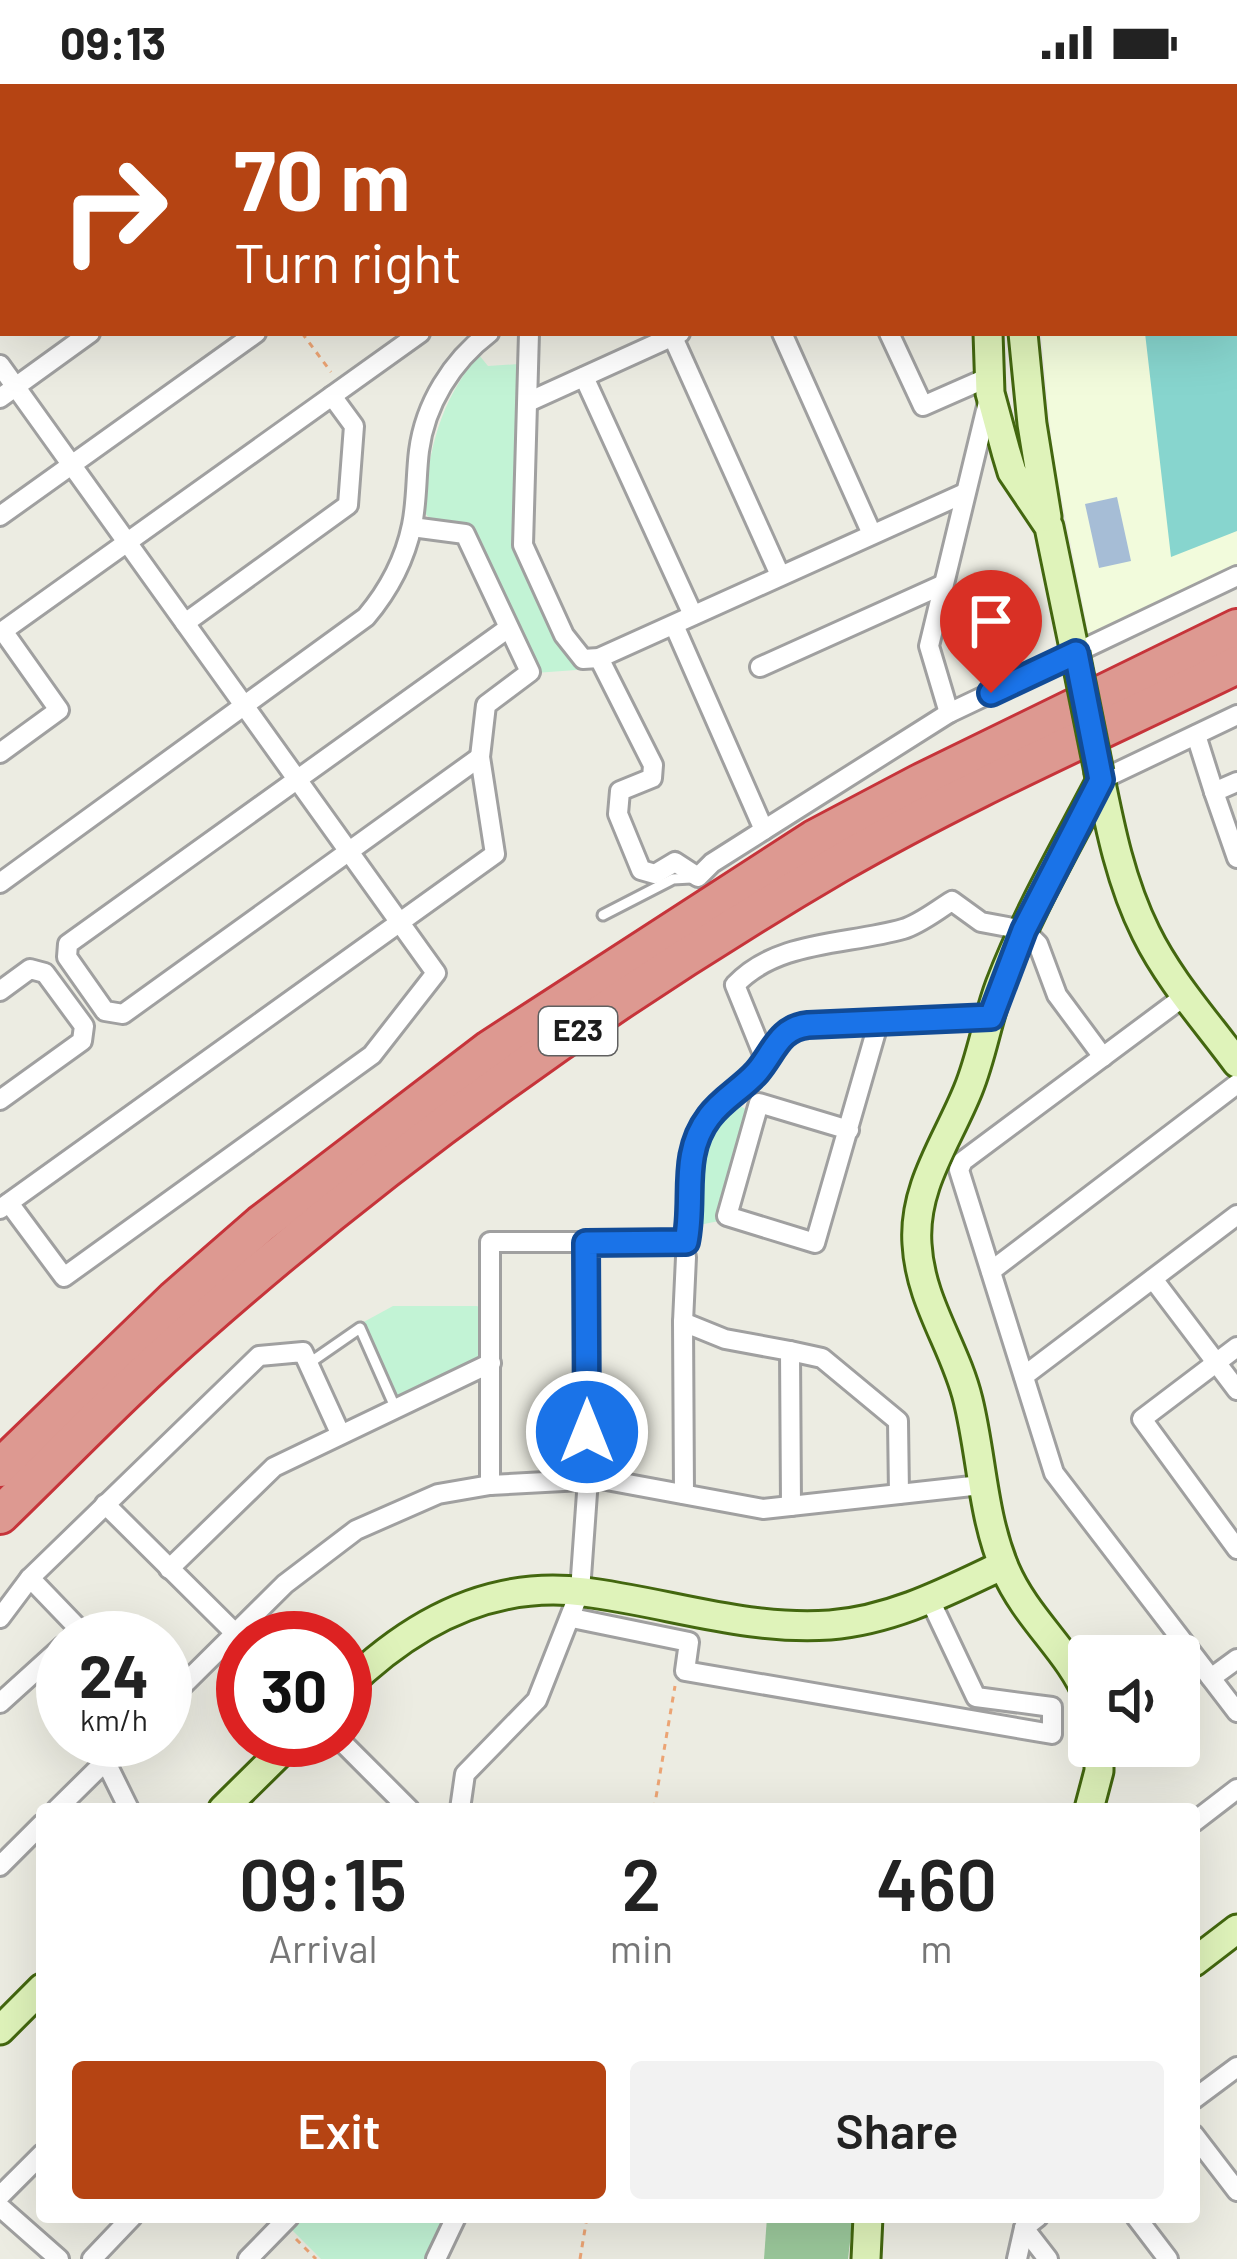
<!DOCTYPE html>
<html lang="en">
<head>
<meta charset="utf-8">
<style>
  :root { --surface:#fff; --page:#f2f2f2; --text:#222; --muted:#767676; --accent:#b54413 }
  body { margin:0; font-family:Barlow,sans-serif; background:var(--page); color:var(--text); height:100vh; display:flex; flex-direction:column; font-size:45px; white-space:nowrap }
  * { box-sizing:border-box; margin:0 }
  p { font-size:39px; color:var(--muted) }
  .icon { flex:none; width:66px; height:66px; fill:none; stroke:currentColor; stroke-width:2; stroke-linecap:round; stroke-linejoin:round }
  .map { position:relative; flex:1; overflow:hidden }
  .sheet { position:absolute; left:36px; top:1719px; width:1164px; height:420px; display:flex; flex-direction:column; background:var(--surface); border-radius:12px; box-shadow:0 12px 48px #0002 }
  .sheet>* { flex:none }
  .banner { position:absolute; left:0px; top:0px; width:1239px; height:252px; box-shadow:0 12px 48px #0002; background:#b54413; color:#fff; overflow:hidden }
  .fabs { position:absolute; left:1068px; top:1551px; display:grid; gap:24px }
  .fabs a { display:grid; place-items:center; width:132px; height:132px; border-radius:12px; background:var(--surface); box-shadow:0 12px 48px #0002; font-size:60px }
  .speed { position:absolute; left:36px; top:1527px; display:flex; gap:24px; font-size:60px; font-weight:700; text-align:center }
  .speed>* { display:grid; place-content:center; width:156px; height:156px; border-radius:50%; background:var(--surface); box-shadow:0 12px 48px #0002; line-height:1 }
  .speed small { font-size:30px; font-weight:400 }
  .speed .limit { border:18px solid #d22; background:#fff; color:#111 }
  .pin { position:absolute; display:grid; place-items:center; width:102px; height:102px; color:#fff; margin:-123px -51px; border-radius:50% 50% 50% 0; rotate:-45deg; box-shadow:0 0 12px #0007 }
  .pin .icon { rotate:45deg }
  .me { position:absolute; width:132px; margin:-66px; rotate:0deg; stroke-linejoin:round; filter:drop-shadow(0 0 9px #0008) }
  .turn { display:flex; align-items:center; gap:42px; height:252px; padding:0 36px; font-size:54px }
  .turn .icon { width:156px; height:156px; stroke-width:2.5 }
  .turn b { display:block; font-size:84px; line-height:102px }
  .eta { display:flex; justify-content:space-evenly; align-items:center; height:204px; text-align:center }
  .eta b { font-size:72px; font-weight:600; line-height:84px }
  .button { display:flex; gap:24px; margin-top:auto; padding:24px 36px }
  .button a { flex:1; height:138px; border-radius:12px; background:var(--accent); color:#fff; font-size:48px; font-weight:600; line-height:138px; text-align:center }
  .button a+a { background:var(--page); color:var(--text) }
  .status { display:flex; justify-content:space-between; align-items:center; height:84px; padding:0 60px; background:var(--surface); direction:ltr }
  .status svg { height:33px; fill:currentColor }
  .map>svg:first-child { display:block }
  .education { fill:#f2fbdc }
  .forest { fill:#9bc89b }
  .park { fill:#c2f3d5 }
  .pitch { fill:#87d5ce }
  .water { fill:#a6bdd6 }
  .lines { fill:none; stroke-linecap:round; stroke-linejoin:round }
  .lane-casing { stroke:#a0a0a0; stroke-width:15 }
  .street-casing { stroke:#a0a0a0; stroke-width:24 }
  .secondary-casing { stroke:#43670f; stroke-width:33 }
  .highway-casing { stroke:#c6343a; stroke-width:42 }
  .path { stroke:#eca474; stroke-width:3; stroke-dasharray:6 6; stroke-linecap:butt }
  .lane { stroke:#fff; stroke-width:9 }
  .street { stroke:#fff; stroke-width:18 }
  .secondary { stroke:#dff3ba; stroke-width:27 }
  .highway { stroke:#dd9991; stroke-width:36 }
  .secondary-bridge-casing { stroke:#43670f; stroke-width:33; stroke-linecap:butt }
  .secondary-bridge { stroke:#dff3ba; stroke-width:27 }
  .route-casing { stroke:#114b97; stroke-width:30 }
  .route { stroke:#1a73e8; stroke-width:21 }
  .labels { text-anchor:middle; stroke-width:12; stroke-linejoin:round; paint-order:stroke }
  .shield { fill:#fff; stroke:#606060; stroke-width:3 }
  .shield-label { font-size:30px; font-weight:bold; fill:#1c1c1c }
</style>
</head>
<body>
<div class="status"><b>09:13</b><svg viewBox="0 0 49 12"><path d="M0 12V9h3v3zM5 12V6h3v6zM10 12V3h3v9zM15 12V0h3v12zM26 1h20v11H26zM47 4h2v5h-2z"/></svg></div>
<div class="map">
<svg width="1237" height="2175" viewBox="0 0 1237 2175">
  <rect width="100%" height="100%" fill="#ecece2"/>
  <!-- education -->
  <path class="education" d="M1071,0H1237V482L1089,552L1053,371L1041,249H1236V3H1065Z"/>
  <!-- forest -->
  <path class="forest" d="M767,2133H853L848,2175H764Z"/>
  <!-- park -->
  <g class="park">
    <path d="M479,271L488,282L519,280L516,465L569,570L590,585L535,589L470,444L433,438L423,427C429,366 439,318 479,271Z"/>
    <path d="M735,1019L749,1027L719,1137L699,1141C698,1088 693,1057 735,1019Z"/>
    <path d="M393,1222H477L483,1226V1267L478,1275L395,1314L360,1240Z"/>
    <path d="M301,2133H448L427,2175H321L290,2144Z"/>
  </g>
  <!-- pitch -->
  <path class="pitch" d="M1237,168V447L1171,473L1145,249H1236Z"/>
  <!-- water -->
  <path class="water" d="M1117,413L1131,477L1099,484L1085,420Z"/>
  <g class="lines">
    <!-- lane casing -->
    <g class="lane-casing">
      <g id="lane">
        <path d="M603,831L673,795L691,794"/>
        <path d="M308,1280L360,1244L395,1323"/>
      </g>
    </g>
    <!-- street casing -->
    <g class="street-casing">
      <g id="street">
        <path d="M139,0L141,3"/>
        <path d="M428,0V3"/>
        <path d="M669,0L670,3"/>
        <path d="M776,0L777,3"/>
        <path d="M268,3L272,0"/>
        <path d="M548,3L555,0"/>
        <path d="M825,3L832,0"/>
        <path d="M0,77L3,74"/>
        <path d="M0,195L3,193"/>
        <path d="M529,249L523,461L564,551L583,575L599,574L965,409"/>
        <path d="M671,249L780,491"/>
        <path d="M782,249L872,450"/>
        <path d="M889,249L923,322L989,293"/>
        <path d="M0,281L436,889L372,971L64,1193L9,1119"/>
        <path d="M584,293L693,531"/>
        <path d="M0,314L90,249"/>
        <path d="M528,318L680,249"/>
        <path d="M0,432L256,249"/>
        <path d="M185,539L348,421L354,342L332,312"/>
        <path d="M674,541L764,746L949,629L1237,492"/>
        <path d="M599,574L653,681L652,694L620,707L618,730L641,786L655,790L675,778L698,793L712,779L764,746"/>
        <path d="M760,583L942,501"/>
        <path d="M949,629L929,562L989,314"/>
        <path d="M1196,651L1214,708"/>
        <path d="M0,669L59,626L3,547L420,249"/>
        <path d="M480,673L123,930L105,927L67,873L68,860L507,545"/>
        <path d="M1101,696L1237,631"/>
        <path d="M1237,698L1214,708L1237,774"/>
        <path d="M0,799L366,533C388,507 405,475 412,441C417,417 416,391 419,367C425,320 452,277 489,249"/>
        <path d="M0,907L30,885L45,889L84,942L82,957L0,1016"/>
        <path d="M1186,911L963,1077L959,1086L1054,1389L1237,1628"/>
        <path d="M765,975L735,901C777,856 847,861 903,845C920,840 937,826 952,817L981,838L1024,846L1038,860L1057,911L1103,973"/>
        <path d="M849,1046L759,1019L727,1132L815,1159L879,937"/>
        <path d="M0,1125L495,770L480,673L486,621L530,588L465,450L412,443"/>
        <path d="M991,1187L1237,1000"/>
        <path d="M1153,1195L1237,1306"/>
        <path d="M683,1238L686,1173"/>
        <path d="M1237,1263L1142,1335L1237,1465"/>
        <path d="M790,1267L822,1274L898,1337L899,1410"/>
        <path d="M1024,1292L1237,1131"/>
        <path d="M490,1401V1158H685L689,1083L697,1054L715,1026L756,989L792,943L991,933"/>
        <path d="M684,1410L683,1238L725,1255L790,1267L791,1422"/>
        <path d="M105,1420L242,1556"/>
        <path d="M169,1485L274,1383L491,1279"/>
        <path d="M30,1494L80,1546L72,1554"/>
        <path d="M0,1534L30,1494L259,1272L303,1268L340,1349"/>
        <path d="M572,1534L689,1558L685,1587L1052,1650V1623L976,1613L930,1516"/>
        <path d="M1211,1594L1237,1575"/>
        <path d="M0,1619L63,1562"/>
        <path d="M165,1619L285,1500L356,1446L438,1410L490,1401L601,1395L763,1425L981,1401"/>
        <path d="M95,1656L129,1725"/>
        <path d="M340,1656L409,1725"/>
        <path d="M57,1725L127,1656"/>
        <path d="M460,1725L465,1690L537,1616L580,1507L588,1395L586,1159"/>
        <path d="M1194,1738L1237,1705"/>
        <path d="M0,1782L42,1740"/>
        <path d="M1194,2015L1237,1983"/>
        <path d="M1194,2051L1237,2107"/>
        <path d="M0,2112L42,2070"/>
        <path d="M0,2123L59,2175"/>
        <path d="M1136,2133L1168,2175"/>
        <path d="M1024,2144L1048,2175"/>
        <path d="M92,2175L132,2133"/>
        <path d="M248,2175L289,2133"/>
        <path d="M436,2175L456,2133"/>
        <path d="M1017,2175L1024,2144L1038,2133"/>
      </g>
    </g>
    <!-- secondary casing -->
    <g class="secondary-casing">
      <g id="secondary">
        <path d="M853,0L854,3"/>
        <path d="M1008,0L1009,3"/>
        <path d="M1028,3L1034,0"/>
        <path d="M988,249L990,309L1006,368L1012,388L1049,443L1075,569"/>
        <path d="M1023,249L1032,340L1047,433"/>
        <path d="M1099,689C1110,744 1121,799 1146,849C1169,896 1206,937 1237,979"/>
        <path d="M345,1604C410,1540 489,1496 584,1508C666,1518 746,1547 830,1541C893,1536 948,1507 1003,1481"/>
        <path d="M1089,1615C1070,1567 1027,1536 1005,1485C982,1430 982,1373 968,1316C955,1262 920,1218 917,1160C913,1103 947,1058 968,1006C982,972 987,936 1000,901C1027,830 1066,763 1101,696"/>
        <path d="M223,1725L293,1656"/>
        <path d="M1089,1725L1099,1687V1662"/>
        <path d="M1194,1878L1237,1845"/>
        <path d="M0,1946L42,1904"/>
        <path d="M866,2175L868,2133"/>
      </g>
    </g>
    <!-- highway casing -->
    <g class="highway-casing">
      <g id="highway">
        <path d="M0,1384L175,1215L261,1140L490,965L814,755L920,699L1237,544"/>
        <path d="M0,1431C65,1368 128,1302 197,1242C394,1068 611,913 838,780C966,706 1104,646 1237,581"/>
      </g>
    </g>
    <!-- path -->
    <g class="path">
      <path d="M450,0L452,3"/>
      <path d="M462,0L463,3"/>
      <path d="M302,249L331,288"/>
      <path d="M654,1725L675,1602"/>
      <path d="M296,2155L316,2175"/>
      <path d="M580,2175L587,2133"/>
    </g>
    <!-- lane -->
    <use href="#lane" class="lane"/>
    <!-- street -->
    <use href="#street" class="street"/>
    <!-- secondary -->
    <use href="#secondary" class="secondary"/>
    <!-- highway -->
    <use href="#highway" class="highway"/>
    <!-- secondary-bridge casing -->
    <g class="secondary-bridge-casing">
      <path id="secondary-bridge" d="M1075,569L1099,688"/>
    </g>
    <!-- secondary-bridge -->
    <use href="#secondary-bridge" class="secondary-bridge"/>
  </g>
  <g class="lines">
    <!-- route casing -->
    <g class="route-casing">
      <path id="route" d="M587,1348L586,1159L686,1158C695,1115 680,1071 709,1033C722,1015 742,1005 757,988C774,968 779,944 808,941L991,933L1024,846L1101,696L1076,569L991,609"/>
    </g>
    <!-- route -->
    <use href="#route" class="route"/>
  </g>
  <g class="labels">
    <!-- shield labels -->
    <rect class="shield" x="539" y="923" width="78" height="48" rx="9"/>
    <g class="shield-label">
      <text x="578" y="957">E23</text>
    </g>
  </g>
</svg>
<div class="fabs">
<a><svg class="icon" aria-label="sound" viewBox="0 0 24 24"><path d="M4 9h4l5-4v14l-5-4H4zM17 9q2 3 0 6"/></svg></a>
</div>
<div class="speed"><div>24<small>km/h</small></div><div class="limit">30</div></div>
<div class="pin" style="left:991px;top:609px;background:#d93025"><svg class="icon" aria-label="arrive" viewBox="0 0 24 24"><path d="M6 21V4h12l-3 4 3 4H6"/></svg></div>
<svg class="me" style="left:587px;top:1348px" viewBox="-20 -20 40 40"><circle r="17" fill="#1a73e8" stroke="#fff" stroke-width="3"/><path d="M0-11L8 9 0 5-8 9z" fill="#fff"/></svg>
<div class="banner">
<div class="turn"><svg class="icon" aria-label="right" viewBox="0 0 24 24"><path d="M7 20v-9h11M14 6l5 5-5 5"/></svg><div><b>70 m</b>Turn right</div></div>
</div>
<section class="sheet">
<div class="eta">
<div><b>09:15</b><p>Arrival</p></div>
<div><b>2</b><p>min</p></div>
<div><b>460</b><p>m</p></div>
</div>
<div class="button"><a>Exit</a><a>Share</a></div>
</section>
</div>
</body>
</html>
